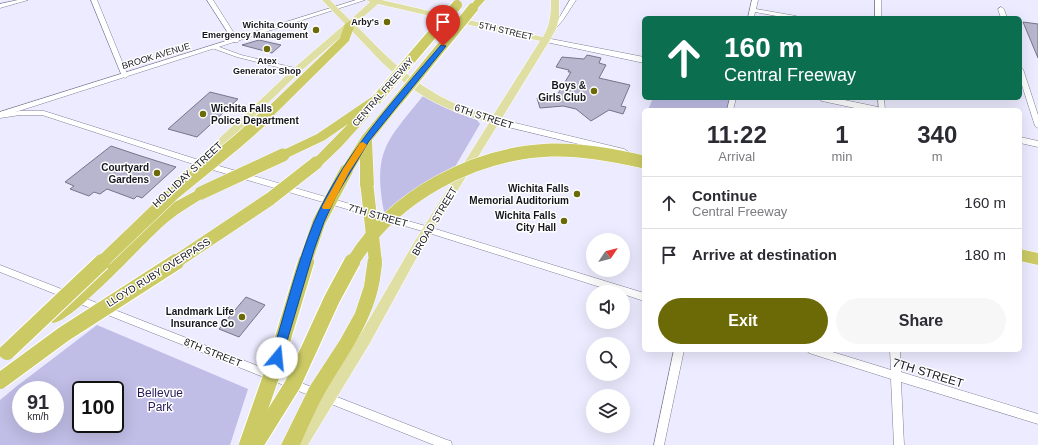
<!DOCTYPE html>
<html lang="en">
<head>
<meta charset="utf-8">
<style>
  :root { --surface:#fff; --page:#f7f7f7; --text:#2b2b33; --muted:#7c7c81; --line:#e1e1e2; --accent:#6c6a06 }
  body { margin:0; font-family:Arial,sans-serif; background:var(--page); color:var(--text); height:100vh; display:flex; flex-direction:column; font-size:15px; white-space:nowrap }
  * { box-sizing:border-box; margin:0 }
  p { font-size:13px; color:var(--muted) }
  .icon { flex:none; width:22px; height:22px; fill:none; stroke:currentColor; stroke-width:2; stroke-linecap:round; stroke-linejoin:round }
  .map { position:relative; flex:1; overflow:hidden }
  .panel { position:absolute; left:642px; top:108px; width:380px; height:244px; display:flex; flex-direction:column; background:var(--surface); border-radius:6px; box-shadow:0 4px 16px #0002 }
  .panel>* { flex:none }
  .top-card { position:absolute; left:642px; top:16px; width:380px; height:84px; border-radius:6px; box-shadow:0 4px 16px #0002; background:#0b6e4f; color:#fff; overflow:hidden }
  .needle { width:26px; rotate:55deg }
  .fabs { position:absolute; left:586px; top:233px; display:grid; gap:8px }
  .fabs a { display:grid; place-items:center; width:44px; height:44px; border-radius:50%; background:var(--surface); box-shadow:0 4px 16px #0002; font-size:20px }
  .speed { position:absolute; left:12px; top:381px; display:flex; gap:8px; font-size:20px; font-weight:700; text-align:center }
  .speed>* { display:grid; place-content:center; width:52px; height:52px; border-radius:50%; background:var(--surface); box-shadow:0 4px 16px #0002; line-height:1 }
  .speed small { font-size:10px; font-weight:400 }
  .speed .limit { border:2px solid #111; border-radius:6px; background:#fff; color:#111 }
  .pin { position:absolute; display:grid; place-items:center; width:34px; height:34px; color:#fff; margin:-41px -17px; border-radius:50% 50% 50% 0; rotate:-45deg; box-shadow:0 0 4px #0007 }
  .pin .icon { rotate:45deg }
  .me { position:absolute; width:44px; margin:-22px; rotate:17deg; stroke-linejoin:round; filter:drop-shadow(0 0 3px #0008) }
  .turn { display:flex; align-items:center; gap:14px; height:84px; padding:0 16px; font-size:18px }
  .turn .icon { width:52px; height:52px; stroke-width:2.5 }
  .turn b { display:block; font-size:28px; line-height:34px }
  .eta { display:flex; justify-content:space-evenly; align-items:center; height:68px; text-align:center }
  .eta b { font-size:24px; font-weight:600; line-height:28px }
  .primary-button { display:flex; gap:8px; margin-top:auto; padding:8px 16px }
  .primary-button a { flex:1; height:46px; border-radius:24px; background:var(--accent); color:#fff; font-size:16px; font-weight:600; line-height:46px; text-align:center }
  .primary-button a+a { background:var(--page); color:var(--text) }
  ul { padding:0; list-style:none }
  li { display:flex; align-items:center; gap:12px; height:52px; padding:0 16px; border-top:1px solid var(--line) }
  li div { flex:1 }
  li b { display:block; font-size:15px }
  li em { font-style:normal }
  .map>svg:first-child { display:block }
  .green { fill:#c0bde6; fill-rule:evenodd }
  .building { fill:#b8b6ce; stroke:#76758a }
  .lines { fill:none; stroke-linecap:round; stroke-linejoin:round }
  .minor-casing { stroke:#807e94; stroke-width:1 }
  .tertiary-casing { stroke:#807e94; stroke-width:1 }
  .secondary-casing { stroke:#807e94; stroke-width:1 }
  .primary-casing { stroke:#fff; stroke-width:1 }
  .motorway-casing { stroke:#fff; stroke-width:1 }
  .minor { fill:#fff; fill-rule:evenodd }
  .tertiary { fill:#fff; fill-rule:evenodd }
  .secondary { fill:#fff; fill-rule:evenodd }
  .primary { fill:#e0dfa3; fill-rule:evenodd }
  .motorway { fill:#cbca65; fill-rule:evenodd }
  .motorway-bridge-far2-casing { stroke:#fff; stroke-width:12; stroke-linecap:butt }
  .motorway-bridge-far1-casing { stroke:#fff; stroke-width:14; stroke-linecap:butt }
  .motorway-bridge-casing { stroke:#fff; stroke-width:18; stroke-linecap:butt }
  .motorway-bridge-far2 { stroke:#cbca65; stroke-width:10 }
  .motorway-bridge-far1 { stroke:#cbca65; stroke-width:13 }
  .motorway-bridge { stroke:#cbca65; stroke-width:16 }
  .route { fill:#1a73e8; stroke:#114b97 }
  .slow { fill:#f59e0b }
  .poi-dot { fill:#6c6a06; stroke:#fff; stroke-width:1.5 }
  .labels { text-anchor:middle; stroke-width:3; stroke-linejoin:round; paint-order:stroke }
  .far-poi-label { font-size:9px; font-weight:bold; fill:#16161e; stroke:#fff; text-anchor:end }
  .far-street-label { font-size:9px; fill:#16161e; stroke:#fff }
  .poi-label { font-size:10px; font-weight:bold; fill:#16161e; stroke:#fff; text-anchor:end }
  .street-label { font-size:10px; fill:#16161e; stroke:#fff }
  .near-street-label { font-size:12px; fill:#16161e; stroke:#fff }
  .near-park-label { font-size:12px; fill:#291b58; stroke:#fff }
</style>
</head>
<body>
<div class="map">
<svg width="1038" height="445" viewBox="0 0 1038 445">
  <rect width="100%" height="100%" fill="#ecebff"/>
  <!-- green -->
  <g class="green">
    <path d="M423,96L455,112L477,120L480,124L452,172L386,214L384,211C373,150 387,141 423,96Z"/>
    <path d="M653,98H730L727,110H648Z"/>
    <path d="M97,325L248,389L230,445H0V400L17,386ZM21,390H55V424H21ZM81,390H115V424H81Z"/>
  </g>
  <!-- building -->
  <g class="building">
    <path d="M1023,22L1038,24V58Z"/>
    <path d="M259,40L281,45L272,53L242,45Z"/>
    <path d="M587,55L601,58L599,63L606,65L599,78L630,85L621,106L626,107L623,114L609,110L591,121L576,109L563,106L540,108L537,98L556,97L571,72H568L569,70L556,67L562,57L584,59Z"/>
    <path d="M210,92L238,99L197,137L168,129Z"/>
    <path d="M111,146L141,156L176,167L142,198L137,196L134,199L107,189L100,194L94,192L89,196L70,189L74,186L65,182Z"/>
    <path d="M246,297L265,305L239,337L219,329Z"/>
  </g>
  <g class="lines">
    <!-- minor casing -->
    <g class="minor-casing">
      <g id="minor">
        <path d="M18,0H28L0,8V4Z"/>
        <path d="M91,0H97L128,76L127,77L125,78L122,76Z"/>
        <path d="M207,0H213L239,41L238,42H234Z"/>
        <path d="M570,0H576L563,20L554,30H550L549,29L559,18Z"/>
        <path d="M752,0H758L756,9L796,16L799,18H787L755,12L754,18H748Z"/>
        <rect x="875" y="0" width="6" height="18"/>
        <path d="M1001,7L1004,9L1007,18H1001L998,9Z"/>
        <path d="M214,45L241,55L299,69L300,70L297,72L237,57L212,48L211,47Z"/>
        <path d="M1020,67L1023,69L1038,115V128L1035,126L1020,79Z"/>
        <path d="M730,98H736L733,110H727Z"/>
        <path d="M878,98H884L885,110H879Z"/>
        <path d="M20,111H44L202,161L429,227L644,293V301L623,294V292H616L429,233L196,165L42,115H20L0,118V114Z"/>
        <path d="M0,265L447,440L451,441L452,445H434L0,272Z"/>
        <path d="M674,350H684L664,445H654Z"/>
        <path d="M807,350H826L891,370L890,350H900L901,372L1038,414V424L901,382L904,445H894L891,379L812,354L809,353Z"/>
      </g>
    </g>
    <!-- tertiary casing -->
    <g class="tertiary-casing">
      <path id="tertiary" d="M356,0H365L0,117V112Z"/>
    </g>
    <!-- secondary casing -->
    <g class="secondary-casing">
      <g id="secondary">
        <path d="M543,38H546L644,57V63L546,42H543Z"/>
        <path d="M818,98H835L878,107L883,110H864L822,101Z"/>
        <path d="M494,118L624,149L629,152L624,155L491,123L489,121L491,119Z"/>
        <path d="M1020,137L1038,141V147L1020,143Z"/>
      </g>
    </g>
    <!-- primary casing -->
    <g class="primary-casing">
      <path id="primary" d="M322,0H330L350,20L370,2L366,0H382L543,37C550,25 551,14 551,0H559V18L556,29L550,40L421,250L370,343L308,445H291L360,335L413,244L489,123C465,116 441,107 420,94C393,76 372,52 350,29L300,72L183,186H175L173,183L175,180L294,68L345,24ZM378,4L540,41L492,117C428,98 400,71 355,24Z"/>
    </g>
    <!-- motorway casing -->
    <g class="motorway-casing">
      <g id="motorway">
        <path d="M475,0H485L476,10H470L468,8Z"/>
        <path d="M350,21L355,24L349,41L274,115H266L264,112L266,109L340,38L345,24Z"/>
        <path d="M377,95L381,96L383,99L367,111L370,114L368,117L341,147L321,166L316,167L311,166L310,163L348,124L325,140L287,158L283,159L279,158L277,155L279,152L317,134L373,96Z"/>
        <path d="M399,95L403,96L405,99L372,140L374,186L372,189L367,191L362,189L360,186V159L351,174L346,176L341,174L340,171L362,136L395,96Z"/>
        <path d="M201,188L206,190L208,193L206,196C191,206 176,214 163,226C145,242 71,323 53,323C53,323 48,321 47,321L45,316L47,311L72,294L153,218L169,205Z"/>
        <path d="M1020,249L1038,253V265L1020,261Z"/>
        <path d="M375,252L380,254C383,260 382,265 381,272C376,320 345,357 322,398C314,413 307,429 300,445H281L310,386L340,340L355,313L364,286L368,258L370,254Z"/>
      </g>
    </g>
    <!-- minor -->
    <use href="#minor" class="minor"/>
    <!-- tertiary -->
    <use href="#tertiary" class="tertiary"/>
    <!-- secondary -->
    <use href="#secondary" class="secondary"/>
    <!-- primary -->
    <use href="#primary" class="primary"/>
    <!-- motorway -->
    <use href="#motorway" class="motorway"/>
    <!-- motorway-bridge-far2 casing -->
    <g class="motorway-bridge-far2-casing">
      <g id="motorway-bridge-far2">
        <path d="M377,99L457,5"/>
        <path d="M399,99L473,8"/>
        <path d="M265,117L270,112"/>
      </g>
    </g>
    <!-- motorway-bridge-far1 casing -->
    <g class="motorway-bridge-far1-casing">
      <g id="motorway-bridge-far1">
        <path d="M367,186L375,258"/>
        <path d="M201,193L283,155"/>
        <path d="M101,263L173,194L238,141L266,116"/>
        <path d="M174,263L270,199L316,163"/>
        <path d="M305,263L319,222L346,171"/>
        <path d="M352,263C393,196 473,153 551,150C582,149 614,155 644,162"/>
      </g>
    </g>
    <!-- motorway-bridge casing -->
    <g class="motorway-bridge-casing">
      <g id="motorway-bridge">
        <path d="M7,352L102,262"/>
        <path d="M0,381L64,334L176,262"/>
        <path d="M247,445L273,371L306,262"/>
        <path d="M255,445L293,384L332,299L352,262"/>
      </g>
    </g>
    <!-- motorway-bridge-far2 -->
    <use href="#motorway-bridge-far2" class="motorway-bridge-far2"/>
    <!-- motorway-bridge-far1 -->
    <use href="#motorway-bridge-far1" class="motorway-bridge-far1"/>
    <!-- motorway-bridge -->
    <use href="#motorway-bridge" class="motorway-bridge"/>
  </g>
  <!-- route -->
  <path class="route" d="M441,45L446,46L369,141L336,196L324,222L314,250L282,358L281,362L277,363L273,362L271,358C285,313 296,266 314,222C343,155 394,100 441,45Z"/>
  <!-- slow -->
  <path class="slow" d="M363,142L367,145L349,172L330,209H323L322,207L343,169L360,143Z"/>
  <!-- markers -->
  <g class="poi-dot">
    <circle cx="387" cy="22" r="4"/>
    <circle cx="316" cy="30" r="4"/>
    <circle cx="267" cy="49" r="4"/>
    <circle cx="594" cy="91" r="4"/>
    <circle cx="203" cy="114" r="4"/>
    <circle cx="157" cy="173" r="4"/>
    <circle cx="577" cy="194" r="4"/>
    <circle cx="564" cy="221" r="4"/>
    <circle cx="242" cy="317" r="4"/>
  </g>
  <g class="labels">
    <!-- far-poi labels -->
    <g class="far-poi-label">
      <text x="379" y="25">Arby's</text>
      <text x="308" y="28">Wichita County<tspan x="308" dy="10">Emergency Management</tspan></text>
      <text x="267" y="64" text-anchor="middle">Atex<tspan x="267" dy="10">Generator Shop</tspan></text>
    </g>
    <!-- far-street labels -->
    <g class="far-street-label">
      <text transform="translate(506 31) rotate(13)" y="3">5TH STREET</text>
      <text transform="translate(156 56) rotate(-17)" y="3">BROOK AVENUE</text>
      <text transform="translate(383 92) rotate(-49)" y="3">CENTRAL FREEWAY</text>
    </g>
    <!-- poi labels -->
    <g class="poi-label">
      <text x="586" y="89">Boys &amp;<tspan x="586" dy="12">Girls Club</tspan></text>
      <text x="211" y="112" text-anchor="start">Wichita Falls<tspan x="211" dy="12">Police Department</tspan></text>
      <text x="149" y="171">Courtyard<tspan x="149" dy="12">Gardens</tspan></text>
      <text x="569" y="192">Wichita Falls<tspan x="569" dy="12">Memorial Auditorium</tspan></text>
      <text x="556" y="219">Wichita Falls<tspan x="556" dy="12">City Hall</tspan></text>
      <text x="234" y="315">Landmark Life<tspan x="234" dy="12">Insurance Co</tspan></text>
    </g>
    <!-- street labels -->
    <g class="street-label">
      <text transform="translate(484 116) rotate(18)" y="4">6TH STREET</text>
      <text transform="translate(187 174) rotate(-43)" y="4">HOLLIDAY STREET</text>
      <text transform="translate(378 215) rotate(16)" y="4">7TH STREET</text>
      <text transform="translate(434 221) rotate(-59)" y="4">BROAD STREET</text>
      <text transform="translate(158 272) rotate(-32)" y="4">LLOYD RUBY OVERPASS</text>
      <text transform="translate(213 352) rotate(22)" y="4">8TH STREET</text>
    </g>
    <!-- near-street labels -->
    <g class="near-street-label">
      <text transform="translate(928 373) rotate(17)" y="4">7TH STREET</text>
    </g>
    <!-- near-park labels -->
    <g class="near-park-label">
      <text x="160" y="397">Bellevue<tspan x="160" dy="14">Park</tspan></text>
    </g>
  </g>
</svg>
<div class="fabs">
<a><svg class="needle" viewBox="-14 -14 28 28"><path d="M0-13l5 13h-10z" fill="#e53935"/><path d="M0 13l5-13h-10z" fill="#7c7c81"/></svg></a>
<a><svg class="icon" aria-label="sound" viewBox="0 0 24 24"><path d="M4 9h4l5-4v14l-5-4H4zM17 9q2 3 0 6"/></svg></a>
<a><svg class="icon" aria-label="search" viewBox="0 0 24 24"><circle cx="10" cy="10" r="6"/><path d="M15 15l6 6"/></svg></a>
<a><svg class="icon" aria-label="layers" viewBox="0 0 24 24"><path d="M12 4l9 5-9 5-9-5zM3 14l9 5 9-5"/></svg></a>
</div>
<div class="speed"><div>91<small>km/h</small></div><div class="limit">100</div></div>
<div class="pin" style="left:443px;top:46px;background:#d93025"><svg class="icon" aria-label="arrive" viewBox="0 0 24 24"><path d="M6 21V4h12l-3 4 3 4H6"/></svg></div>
<svg class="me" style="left:277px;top:358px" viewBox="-20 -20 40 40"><circle r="19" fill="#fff"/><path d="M0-13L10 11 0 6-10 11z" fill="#1a73e8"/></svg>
<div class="top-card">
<div class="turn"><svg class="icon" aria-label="ahead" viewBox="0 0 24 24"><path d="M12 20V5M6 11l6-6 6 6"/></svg><div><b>160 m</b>Central Freeway</div></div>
</div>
<section class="panel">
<div class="eta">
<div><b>11:22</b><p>Arrival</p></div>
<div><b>1</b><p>min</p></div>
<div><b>340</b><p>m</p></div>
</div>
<ul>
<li><svg class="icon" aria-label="ahead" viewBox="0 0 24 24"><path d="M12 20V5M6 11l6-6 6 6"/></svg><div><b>Continue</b><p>Central Freeway</p></div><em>160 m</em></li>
<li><svg class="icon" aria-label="arrive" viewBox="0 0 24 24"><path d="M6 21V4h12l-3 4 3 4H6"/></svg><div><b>Arrive at destination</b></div><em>180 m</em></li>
</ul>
<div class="primary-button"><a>Exit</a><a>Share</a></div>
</section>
</div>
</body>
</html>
